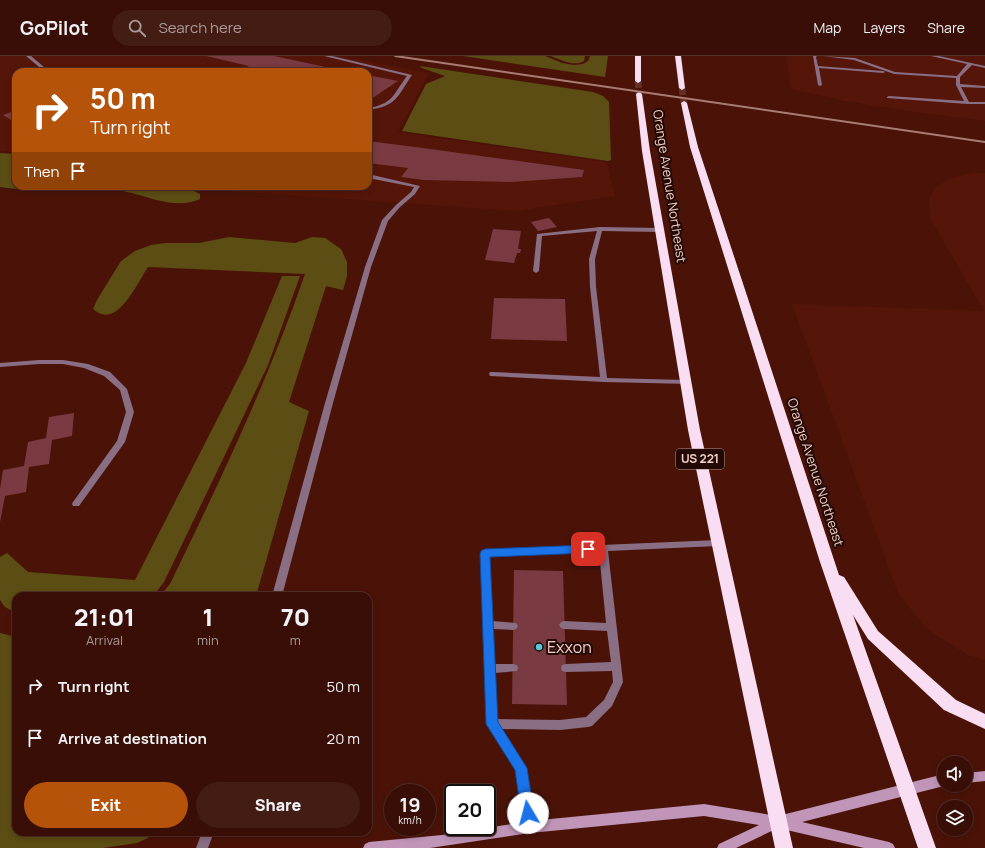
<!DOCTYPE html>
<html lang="en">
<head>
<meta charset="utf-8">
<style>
  :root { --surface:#380e06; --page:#431c14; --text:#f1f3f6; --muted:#ab9c9b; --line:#522e28; --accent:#b45309 }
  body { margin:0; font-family:Manrope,sans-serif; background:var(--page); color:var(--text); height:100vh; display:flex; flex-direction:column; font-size:15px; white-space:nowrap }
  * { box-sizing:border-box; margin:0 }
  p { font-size:13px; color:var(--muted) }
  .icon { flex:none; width:22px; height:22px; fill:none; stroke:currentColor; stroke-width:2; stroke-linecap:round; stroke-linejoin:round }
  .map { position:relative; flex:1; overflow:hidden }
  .side { position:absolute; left:12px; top:536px; width:360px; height:244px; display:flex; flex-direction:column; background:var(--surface); border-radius:12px; box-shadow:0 2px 6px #0003,0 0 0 1px var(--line) }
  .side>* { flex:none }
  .hud { position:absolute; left:12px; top:12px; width:360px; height:122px; border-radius:12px; box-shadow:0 2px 6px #0003,0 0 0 1px var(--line); background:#b45309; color:#fff; overflow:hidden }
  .fabs { position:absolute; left:937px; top:700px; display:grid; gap:8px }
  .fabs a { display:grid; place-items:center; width:36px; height:36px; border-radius:50%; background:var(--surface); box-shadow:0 2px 6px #0003,0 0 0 1px var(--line); font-size:20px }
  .speed { position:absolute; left:384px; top:728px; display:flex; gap:8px; font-size:20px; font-weight:700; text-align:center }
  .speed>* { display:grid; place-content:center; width:52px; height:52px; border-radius:50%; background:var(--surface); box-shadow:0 2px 6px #0003,0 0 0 1px var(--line); line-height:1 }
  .speed small { font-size:10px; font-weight:400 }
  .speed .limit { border:2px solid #111; border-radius:6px; background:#fff; color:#111 }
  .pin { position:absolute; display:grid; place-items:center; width:34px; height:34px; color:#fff; margin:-17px; border-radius:8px; box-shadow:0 2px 6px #0006 }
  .me { position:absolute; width:44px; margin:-22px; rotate:352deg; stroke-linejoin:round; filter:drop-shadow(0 0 3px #0008) }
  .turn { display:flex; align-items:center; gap:14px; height:84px; padding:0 12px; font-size:18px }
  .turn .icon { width:52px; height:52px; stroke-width:2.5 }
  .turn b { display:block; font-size:28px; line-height:34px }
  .then { display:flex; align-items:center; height:38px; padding:0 12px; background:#0003; gap:8px; font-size:15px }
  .eta { display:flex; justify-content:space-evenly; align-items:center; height:68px; text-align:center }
  .eta b { font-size:24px; font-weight:800; line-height:28px }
  .cta { display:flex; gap:8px; margin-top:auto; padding:8px 12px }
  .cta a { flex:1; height:46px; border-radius:24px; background:var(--accent); color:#fff; font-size:16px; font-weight:800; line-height:46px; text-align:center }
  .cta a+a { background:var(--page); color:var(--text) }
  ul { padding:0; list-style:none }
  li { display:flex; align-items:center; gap:12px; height:52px; padding:0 12px }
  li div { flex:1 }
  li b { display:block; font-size:15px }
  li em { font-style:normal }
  header { display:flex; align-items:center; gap:24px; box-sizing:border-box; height:56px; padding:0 20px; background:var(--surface); border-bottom:1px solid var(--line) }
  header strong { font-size:19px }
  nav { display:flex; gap:22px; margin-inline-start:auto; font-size:14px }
  .search { width:280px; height:36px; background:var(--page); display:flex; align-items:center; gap:10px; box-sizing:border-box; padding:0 14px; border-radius:22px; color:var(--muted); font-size:15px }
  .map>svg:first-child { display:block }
  .built { fill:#551508 }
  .green { fill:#5c4d14 }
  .building { fill:#793a42 }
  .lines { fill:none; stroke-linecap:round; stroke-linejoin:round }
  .highway-tunnel { stroke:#642f24; stroke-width:7; stroke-dasharray:7 3.5; stroke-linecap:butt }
  .lane { fill:#896e84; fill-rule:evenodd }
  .street { fill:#896e84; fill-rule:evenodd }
  .secondary { fill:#c095b8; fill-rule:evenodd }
  .highway { fill:#f9def3; fill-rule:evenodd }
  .rail { stroke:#a97c73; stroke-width:2 }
  .route { fill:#1a73e8; stroke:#114b97 }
  .poi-dot { fill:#56c9e1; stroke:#220905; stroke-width:1.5 }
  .labels { text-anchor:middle; stroke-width:4; stroke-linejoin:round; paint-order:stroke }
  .shield { fill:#220905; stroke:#b4938c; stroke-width:1 }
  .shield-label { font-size:12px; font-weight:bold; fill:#f3cec6 }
  .street-label { font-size:13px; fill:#f3cec6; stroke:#220905 }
  .near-poi-label { font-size:16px; fill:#f3cec6; stroke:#220905; text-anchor:start }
</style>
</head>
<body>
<header>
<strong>GoPilot</strong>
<div class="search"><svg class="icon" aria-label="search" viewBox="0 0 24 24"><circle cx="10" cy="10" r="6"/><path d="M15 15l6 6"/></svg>Search here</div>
<nav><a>Map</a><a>Layers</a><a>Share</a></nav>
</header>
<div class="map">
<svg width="985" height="792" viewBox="0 0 985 792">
  <rect width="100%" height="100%" fill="#4b1308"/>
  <!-- built -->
  <g class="built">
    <path d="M0,0H340L429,17L398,76L606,106L615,140L517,155L199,133L183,130H368V16H16V96L0,95Z"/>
    <path d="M786,0H985V65L908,55L844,45L791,33Z"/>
    <path d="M973,117H985V604L968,599L927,573L898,537L792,248L984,255L930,162L929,144L936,131L951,122Z"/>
  </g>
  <!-- green -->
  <g class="green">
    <path d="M463,0H545L562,7L574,9L583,8L588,5L590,0H608L605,21Z"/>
    <path d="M551,0H585L584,5C574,11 561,4 551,0Z"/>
    <path d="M420,10L593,36L603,40L609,46L611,104L608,105L402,75L426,28L445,20L422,12Z"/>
    <path d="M0,97L16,98V130H169L194,135L200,138V143C178,153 154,143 132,137C106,130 75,135 49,135C33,135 16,133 0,131Z"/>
    <path d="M229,181L295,187L312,181L325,182L341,193L347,206V220L343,234L326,230L289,346L309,355L256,540H160L170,528C219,427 268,325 305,218L148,211C137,227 117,275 93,253L97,244L121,205L135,195L151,189L165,187H199Z"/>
    <path d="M282,220H300L268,309L164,526L153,540H16V557L5,551L0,544V501L7,497L28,516L135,524L246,307Z"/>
    <path d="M0,577L16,581V776L158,777L137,787L103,792H0Z"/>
  </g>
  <!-- building -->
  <g class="building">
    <path d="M206,0H274L349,16H237L249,10Z"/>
    <path d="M368,19L398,25L368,45Z"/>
    <path d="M14,55L16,56V67L3,59Z"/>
    <path d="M368,85L423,92L584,114L582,121L511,126L424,124L401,121L408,112L368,107Z"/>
    <path d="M549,162L557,171L538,175L531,166Z"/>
    <path d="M493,173L521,175L518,193H521L520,197H517L514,207L485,204Z"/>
    <path d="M494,242L565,243L567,285L491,283Z"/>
    <path d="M74,357L72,380L52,384L49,408L29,411L26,436L5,440L0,466V433L3,414L24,410L28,386L46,382L49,361Z"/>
    <path d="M514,514L563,515L567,649L512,648Z"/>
  </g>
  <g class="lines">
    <!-- highway-tunnel -->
    <g class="highway-tunnel">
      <path d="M638,25L639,38"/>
      <path d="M682,32L684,47"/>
    </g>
    <!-- lane -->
    <g class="lane">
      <path d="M26,0H31L50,16H45Z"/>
      <path d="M324,0H332L412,19C397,41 397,50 368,54V52C394,48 393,38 407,20Z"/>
      <path d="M813,0H817L816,1L818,10L883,15L885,16L883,17L819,12L822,29L820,30L818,29Z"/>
      <path d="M823,0L855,2L895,16L957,20L968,7H972V9L960,21V28L985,30V32L961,31L969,46H985V48H967L887,42V41L889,40L964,45L956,29V22L894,18L854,4Z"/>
      <path d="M118,12L138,15L140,16L118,14L98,16Z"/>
      <path d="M368,118L420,130L415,138L400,151L388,165L371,211L333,347L282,540H272L325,347L365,211L382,164L396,149L411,136L414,131L368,122Z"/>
      <path d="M600,171L659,172L662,174L659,176L602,175L595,203L596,231L607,322L686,324H689L690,326L689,328L604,326L490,320L489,318L490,316H493L600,321L590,231L589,203L597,175L542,180L539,215L536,217L533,215L537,178Z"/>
      <path d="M39,304H63L88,308L110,316L127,333L134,356L125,386L79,450H73L72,448L73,446L117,385L126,356L120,334L104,320L84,312L63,308H39L0,311V307Z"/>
      <path d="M718,484L721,485L722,487L721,489L718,490L608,495L623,626L612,650L592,670L588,671L560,674L502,673L527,712L536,771L534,775L530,777L526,775L524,771L516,714L487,668L481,497L482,494ZM599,496L606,567L564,565L561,566L559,569L561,572L564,573L607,575L611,606L566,608L562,609L561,612L562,615L566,616L612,615L613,626L604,644L586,661L560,664L497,663L495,617L517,615L518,612L517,609L513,608H495L493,573L513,574L516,573L518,570L516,567L493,565L490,500Z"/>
      <path d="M202,776H214L208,792H196Z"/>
    </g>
    <!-- street -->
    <path class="street" d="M931,0H939L985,10V12Z"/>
    <!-- secondary -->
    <g class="secondary">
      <path d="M985,715V725L966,727V717Z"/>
      <path d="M944,718V729H945L944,730L802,766L889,786L893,788L895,792H864L778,772L736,792H717L719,788L759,769L704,760L530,777L430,792H363L365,788L369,786L442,779L530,765L704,748L778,760Z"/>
    </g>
    <!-- highway -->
    <g class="highway">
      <path d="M635,0H641V25L638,27L635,25Z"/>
      <path d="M675,0H681L685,32L682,34L679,32Z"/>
      <path d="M639,36L642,38L650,95L700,374L793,792H775L688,374L642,95L636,38Z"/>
      <path d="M684,45L687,47L698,91L839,519L844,521L878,575L956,644L985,658V673L944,654L868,583L853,559L936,792H918L820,506L690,91L681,47Z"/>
    </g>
    <!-- rail -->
    <path class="rail" d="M395,0L985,86"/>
  </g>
  <!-- route -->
  <path class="route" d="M588,489L591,490L593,493L591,496L588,497L490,501L498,666L527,712L534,757L532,761L528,763L523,761L521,757L515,714L486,668L480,498L481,495L485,493Z"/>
  <!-- markers -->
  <circle class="poi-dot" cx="539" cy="591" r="4"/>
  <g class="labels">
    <!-- shield labels -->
    <rect class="shield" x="676" y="393" width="48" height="20" rx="3"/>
    <g class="shield-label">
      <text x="700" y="407">US 221</text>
    </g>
    <!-- street labels -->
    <g class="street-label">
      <text transform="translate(670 130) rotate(81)" y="5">Orange Avenue Northeast</text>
      <text transform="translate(816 416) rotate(72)" y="5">Orange Avenue Northeast</text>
    </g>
    <!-- near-poi labels -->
    <g class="near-poi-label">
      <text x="547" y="597">Exxon</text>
    </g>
  </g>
</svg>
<div class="fabs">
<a><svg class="icon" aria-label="sound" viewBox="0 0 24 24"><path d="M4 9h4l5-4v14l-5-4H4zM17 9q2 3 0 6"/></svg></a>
<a><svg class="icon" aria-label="layers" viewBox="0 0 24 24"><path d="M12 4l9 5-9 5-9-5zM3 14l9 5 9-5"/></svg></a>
</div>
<div class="speed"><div>19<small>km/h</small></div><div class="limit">20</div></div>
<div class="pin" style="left:588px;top:493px;background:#d93025"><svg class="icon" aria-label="arrive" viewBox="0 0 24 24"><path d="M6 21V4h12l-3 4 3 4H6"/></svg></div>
<svg class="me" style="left:528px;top:757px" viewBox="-20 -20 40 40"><circle r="19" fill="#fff"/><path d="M0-13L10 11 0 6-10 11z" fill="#1a73e8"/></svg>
<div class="hud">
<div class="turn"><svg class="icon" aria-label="right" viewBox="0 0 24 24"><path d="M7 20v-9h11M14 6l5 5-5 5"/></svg><div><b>50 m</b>Turn right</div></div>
<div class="then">Then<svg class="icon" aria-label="arrive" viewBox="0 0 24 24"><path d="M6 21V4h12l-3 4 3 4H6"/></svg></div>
</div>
<section class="side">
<div class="eta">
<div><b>21:01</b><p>Arrival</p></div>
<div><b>1</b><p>min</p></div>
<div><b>70</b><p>m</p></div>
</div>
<ul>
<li><svg class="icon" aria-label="right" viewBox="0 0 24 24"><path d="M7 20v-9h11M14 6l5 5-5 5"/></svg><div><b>Turn right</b></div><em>50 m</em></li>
<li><svg class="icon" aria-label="arrive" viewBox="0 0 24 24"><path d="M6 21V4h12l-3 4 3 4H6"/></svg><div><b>Arrive at destination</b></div><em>20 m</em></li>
</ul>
<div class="cta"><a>Exit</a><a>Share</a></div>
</section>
</div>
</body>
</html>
